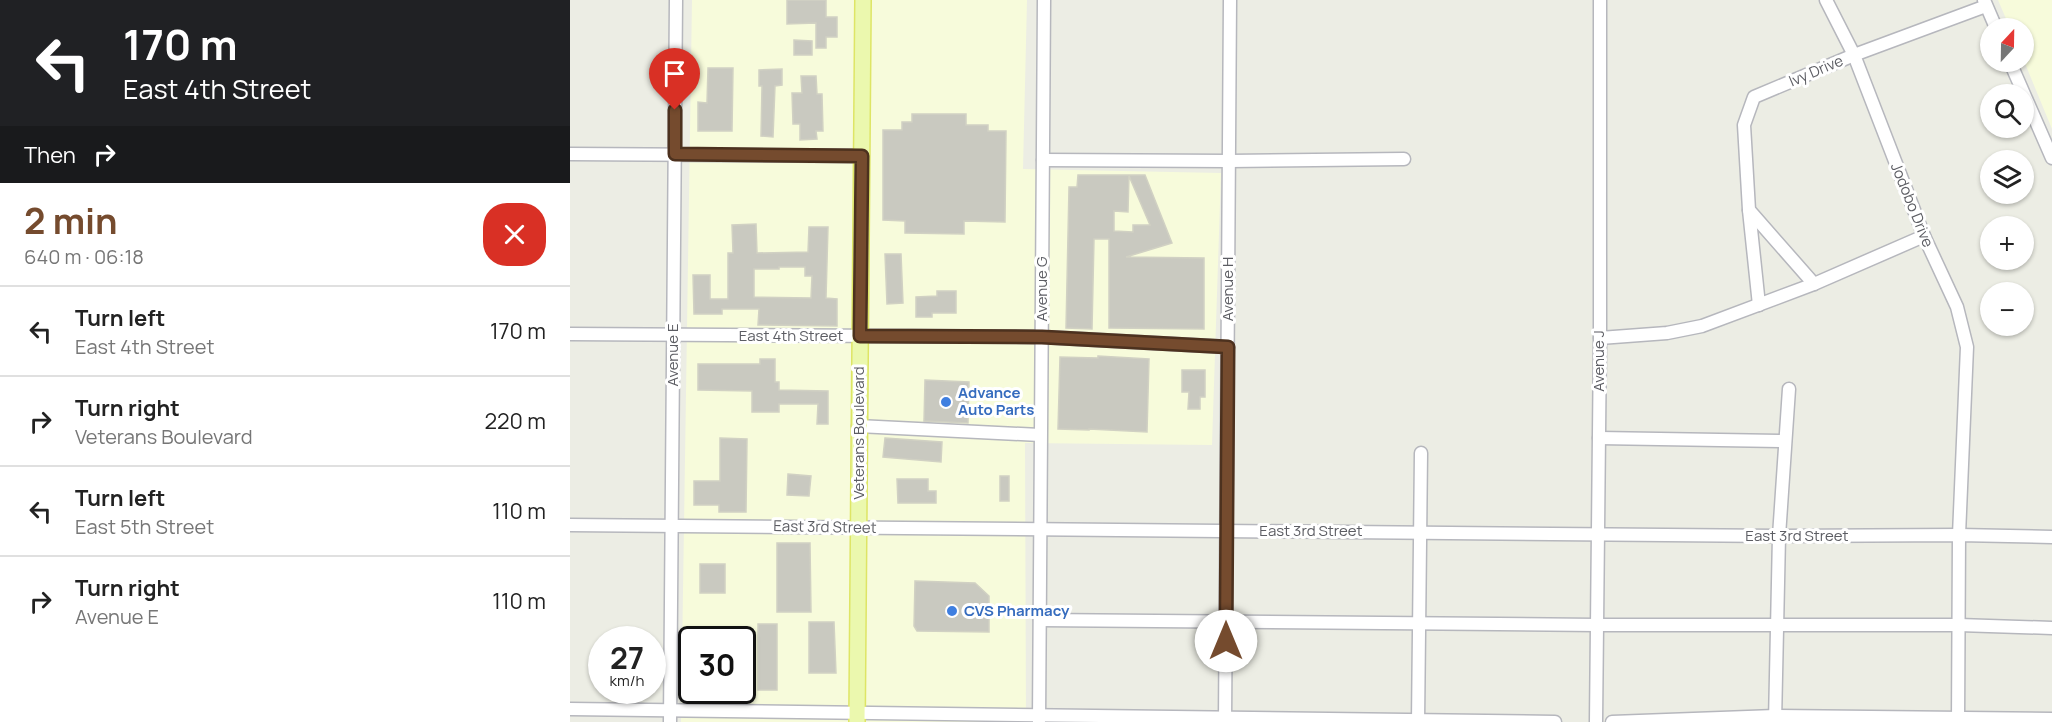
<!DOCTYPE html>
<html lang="en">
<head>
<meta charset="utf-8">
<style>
  :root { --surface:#fff; --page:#f2f2f2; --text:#222; --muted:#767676; --line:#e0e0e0; --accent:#754b2e }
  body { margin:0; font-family:Manrope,sans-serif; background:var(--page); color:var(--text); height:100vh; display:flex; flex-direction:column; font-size:22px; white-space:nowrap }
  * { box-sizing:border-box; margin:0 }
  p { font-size:20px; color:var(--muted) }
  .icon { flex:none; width:33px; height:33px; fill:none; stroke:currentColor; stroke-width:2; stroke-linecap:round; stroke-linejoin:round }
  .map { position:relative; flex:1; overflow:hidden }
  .sheet { display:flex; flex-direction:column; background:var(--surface); width:570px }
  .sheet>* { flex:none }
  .banner { background:#202124; color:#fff; overflow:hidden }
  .needle { width:39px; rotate:22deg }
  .tools { position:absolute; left:1410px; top:18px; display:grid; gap:12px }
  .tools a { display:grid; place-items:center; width:54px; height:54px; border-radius:50%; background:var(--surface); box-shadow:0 2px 4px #0004; font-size:30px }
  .speed { position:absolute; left:18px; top:626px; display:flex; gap:12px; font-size:30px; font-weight:700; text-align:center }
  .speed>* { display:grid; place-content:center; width:78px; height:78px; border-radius:50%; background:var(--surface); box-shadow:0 2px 4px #0004; line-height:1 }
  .speed small { font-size:15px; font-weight:400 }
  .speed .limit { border:3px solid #111; border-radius:9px; background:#fff; color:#111 }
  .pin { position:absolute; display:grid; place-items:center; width:51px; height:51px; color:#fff; margin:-62px -26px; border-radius:50% 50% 50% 0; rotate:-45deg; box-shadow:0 0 6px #0007 }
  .pin .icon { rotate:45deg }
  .me { position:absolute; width:66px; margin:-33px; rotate:0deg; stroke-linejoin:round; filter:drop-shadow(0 0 4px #0008) }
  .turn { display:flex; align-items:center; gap:21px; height:126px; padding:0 24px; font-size:27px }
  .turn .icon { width:78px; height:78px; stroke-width:2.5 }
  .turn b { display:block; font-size:42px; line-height:51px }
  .then { display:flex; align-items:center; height:57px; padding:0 24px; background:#0003; gap:12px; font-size:22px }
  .round { display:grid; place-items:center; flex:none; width:63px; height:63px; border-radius:24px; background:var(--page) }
  .head { display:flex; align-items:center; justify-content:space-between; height:102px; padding:0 24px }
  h1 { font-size:36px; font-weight:700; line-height:45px; color:var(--accent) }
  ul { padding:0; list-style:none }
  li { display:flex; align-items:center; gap:18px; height:90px; padding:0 24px; border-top:2px solid var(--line) }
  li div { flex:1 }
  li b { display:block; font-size:22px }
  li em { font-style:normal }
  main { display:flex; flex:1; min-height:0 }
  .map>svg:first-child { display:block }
  .commercial { fill:#f7fbdb; fill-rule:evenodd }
  .building { fill:#c9c9c0; stroke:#d1d1c3; stroke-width:1.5; fill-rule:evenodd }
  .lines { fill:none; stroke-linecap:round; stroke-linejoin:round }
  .minor-casing { stroke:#b6b7bd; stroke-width:15 }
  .major-casing { stroke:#dee565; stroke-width:18 }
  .minor { stroke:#fff; stroke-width:12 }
  .major { stroke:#ebf8ae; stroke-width:15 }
  .route-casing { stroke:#4c311e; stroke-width:15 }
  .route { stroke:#754b2e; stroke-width:10 }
  .shop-dot { fill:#3f7fe0; stroke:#fff; stroke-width:2 }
  .labels { text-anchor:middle; stroke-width:6; stroke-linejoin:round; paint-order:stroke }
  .street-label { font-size:15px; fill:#5c5d63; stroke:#fff }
  .shop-label { font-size:15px; font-weight:bold; fill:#366cbe; stroke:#fff; text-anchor:start }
</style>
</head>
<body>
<main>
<section class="sheet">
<div class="banner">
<div class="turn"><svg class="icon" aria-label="left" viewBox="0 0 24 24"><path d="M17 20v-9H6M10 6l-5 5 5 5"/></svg><div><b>170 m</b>East 4th Street</div></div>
<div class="then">Then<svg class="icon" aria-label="right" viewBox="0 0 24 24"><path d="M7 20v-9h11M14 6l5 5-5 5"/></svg></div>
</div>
<div class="head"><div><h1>2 min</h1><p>640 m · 06:18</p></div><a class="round" style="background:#d93025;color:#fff"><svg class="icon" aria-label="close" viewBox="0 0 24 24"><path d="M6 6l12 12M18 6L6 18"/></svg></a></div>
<ul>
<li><svg class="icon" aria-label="left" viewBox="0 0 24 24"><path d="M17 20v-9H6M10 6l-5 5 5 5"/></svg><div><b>Turn left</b><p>East 4th Street</p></div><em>170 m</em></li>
<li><svg class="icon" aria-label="right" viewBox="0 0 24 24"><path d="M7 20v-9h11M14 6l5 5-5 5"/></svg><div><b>Turn right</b><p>Veterans Boulevard</p></div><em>220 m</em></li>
<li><svg class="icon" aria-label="left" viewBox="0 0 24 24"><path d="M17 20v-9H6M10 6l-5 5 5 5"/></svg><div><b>Turn left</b><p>East 5th Street</p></div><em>110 m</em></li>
<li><svg class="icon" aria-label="right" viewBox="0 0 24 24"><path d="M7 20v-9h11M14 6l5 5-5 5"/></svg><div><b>Turn right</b><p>Avenue E</p></div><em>110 m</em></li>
</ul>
</section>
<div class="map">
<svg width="1482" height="722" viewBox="0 0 1482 722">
  <rect width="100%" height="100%" fill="#ecede4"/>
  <!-- commercial -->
  <g class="commercial">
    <path d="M122,0H457L453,169L651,173L642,445L455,443L456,722H111ZM122,639H172V690H122Z"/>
    <path d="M1428,0H1482V129L1454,61V28H1440Z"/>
  </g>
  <!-- building -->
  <g class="building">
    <path d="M217,0H256V17H267V37H256V48H246V23L217,24Z"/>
    <path d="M224,40L242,41V55H224Z"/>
    <path d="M138,68H163L162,131H128V102L137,103Z"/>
    <path d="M212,69V85L205,86L203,137L191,136L192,86H189V70Z"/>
    <path d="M231,76H246L247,94H252L253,131H246L247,139L230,140V124H223L222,93H232Z"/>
    <path d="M342,114H396V125H418V131H436L435,222L394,221V234L335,233V221L313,220V130H332V122H342Z"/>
    <path d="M508,175H575L602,243L556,257L634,258V329L539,328V239H524L522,329L496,328L499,187H507ZM559,176L580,225H563V232L544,231V211L558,212Z"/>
    <path d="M186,224L187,253L238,252L239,227H258L256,298L267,299V326L188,325L189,309H152V314H124L123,275H140V299H158V253H163L162,225ZM209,267H235V276H242L241,298L184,297V269H209Z"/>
    <path d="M315,254H331L333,303L317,304Z"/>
    <path d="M367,291H386V313H362V317H346V297L367,296Z"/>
    <path d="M528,356L579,359L577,432L519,429V430L488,429L490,357L528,358Z"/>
    <path d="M190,359H205V382H209V390L258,391V424H247L248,404H209V412H182V391L128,390V364H190Z"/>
    <path d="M612,370H635V397H630V409H618L619,392H612Z"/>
    <path d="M355,380L399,382L398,423L354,421Z"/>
    <path d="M150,438L177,439L176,512H149V505H124V481H150Z"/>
    <path d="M315,438L372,442L371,462L313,457Z"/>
    <path d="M218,474L241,476L239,496L217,495Z"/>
    <rect x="430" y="476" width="9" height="25"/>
    <path d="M327,479H358V491H366V503H328Z"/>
    <path d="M207,543H240L241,612H207Z"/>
    <rect x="130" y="564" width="25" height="29"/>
    <path d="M345,581L405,583L419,596V632L347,631L344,626Z"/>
    <path d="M239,622H264L266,673H239Z"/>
    <rect x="188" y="624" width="19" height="66"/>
    <path d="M122,627H146L145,639H121Z"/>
  </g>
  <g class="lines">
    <!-- minor casing -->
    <g class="minor-casing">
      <g id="minor">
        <path d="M1256,0L1284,55L1354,236L1387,307L1397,347L1389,535L1388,722"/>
        <path d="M1414,0L1426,28"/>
        <path d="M1440,62L1482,158"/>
        <path d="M0,154L292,156"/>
        <path d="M473,160L659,161L834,159"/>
        <path d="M1179,210L1189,305"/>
        <path d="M1244,284L1179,210L1174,125L1184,97L1284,55L1416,6"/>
        <path d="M0,334L472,337L658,347"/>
        <path d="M1030,338L1097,333L1132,326L1244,284L1354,236"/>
        <path d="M288,426L470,435"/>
        <path d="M1029,438L1215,441"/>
        <path d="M0,525L1209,536L1389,535L1482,537"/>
        <path d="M470,620L1027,625H1389L1482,628"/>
        <path d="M0,709L985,722"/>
        <path d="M469,721L474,0"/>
        <path d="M100,722L106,0"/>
        <path d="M655,722L660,0"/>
        <path d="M848,722L851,453"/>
        <path d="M1026,722L1030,338V0"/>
        <path d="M1042,722L1205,716L1482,719"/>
        <path d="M1205,722L1209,536L1219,389"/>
      </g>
    </g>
    <!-- major casing -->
    <g class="major-casing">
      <path id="major" d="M287,722L293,0"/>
    </g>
    <!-- minor -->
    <use href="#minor" class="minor"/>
    <!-- major -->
    <use href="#major" class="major"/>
  </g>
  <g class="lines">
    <!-- route casing -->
    <g class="route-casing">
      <path id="route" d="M105,110V154L292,156L290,336L472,337L658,347L656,641"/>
    </g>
    <!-- route -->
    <use href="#route" class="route"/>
  </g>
  <!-- markers -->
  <g class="shop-dot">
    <circle cx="376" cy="402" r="6"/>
    <circle cx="382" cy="611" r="6"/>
  </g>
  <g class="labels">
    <!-- street labels -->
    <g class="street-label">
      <text transform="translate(1246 71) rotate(-23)" y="5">Ivy Drive</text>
      <text transform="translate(1342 205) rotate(68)" y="5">Jodobo Drive</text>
      <text transform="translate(472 289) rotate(-90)" y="5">Avenue G</text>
      <text transform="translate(658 289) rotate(-90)" y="5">Avenue H</text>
      <text x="221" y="341">East 4th Street</text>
      <text transform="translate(103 355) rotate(-90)" y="5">Avenue E</text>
      <text transform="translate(1029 361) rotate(-90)" y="5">Avenue J</text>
      <text transform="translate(289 433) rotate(-90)" y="5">Veterans Boulevard</text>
      <text transform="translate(255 527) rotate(1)" y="5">East 3rd Street</text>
      <text x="741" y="536">East 3rd Street</text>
      <text x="1227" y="541">East 3rd Street</text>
    </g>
    <!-- shop labels -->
    <g class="shop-label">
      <text x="388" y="398">Advance<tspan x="388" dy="17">Auto Parts</tspan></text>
      <text x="394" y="616">CVS Pharmacy</text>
    </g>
  </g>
</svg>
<div class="tools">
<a><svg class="needle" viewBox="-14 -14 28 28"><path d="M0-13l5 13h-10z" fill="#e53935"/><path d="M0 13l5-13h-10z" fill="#767676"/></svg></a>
<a><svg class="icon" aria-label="search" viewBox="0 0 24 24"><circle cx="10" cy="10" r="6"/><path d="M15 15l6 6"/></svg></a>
<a><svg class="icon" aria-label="layers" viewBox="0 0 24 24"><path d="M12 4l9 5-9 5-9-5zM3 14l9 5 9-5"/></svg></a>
<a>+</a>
<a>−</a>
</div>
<div class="speed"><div>27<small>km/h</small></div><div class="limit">30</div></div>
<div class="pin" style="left:105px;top:110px;background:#d93025"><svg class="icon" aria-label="arrive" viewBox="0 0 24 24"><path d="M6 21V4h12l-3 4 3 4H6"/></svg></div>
<svg class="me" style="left:656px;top:641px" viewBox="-20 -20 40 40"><circle r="19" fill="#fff"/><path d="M0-13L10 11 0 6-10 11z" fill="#754b2e"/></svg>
</div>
</main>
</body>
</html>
